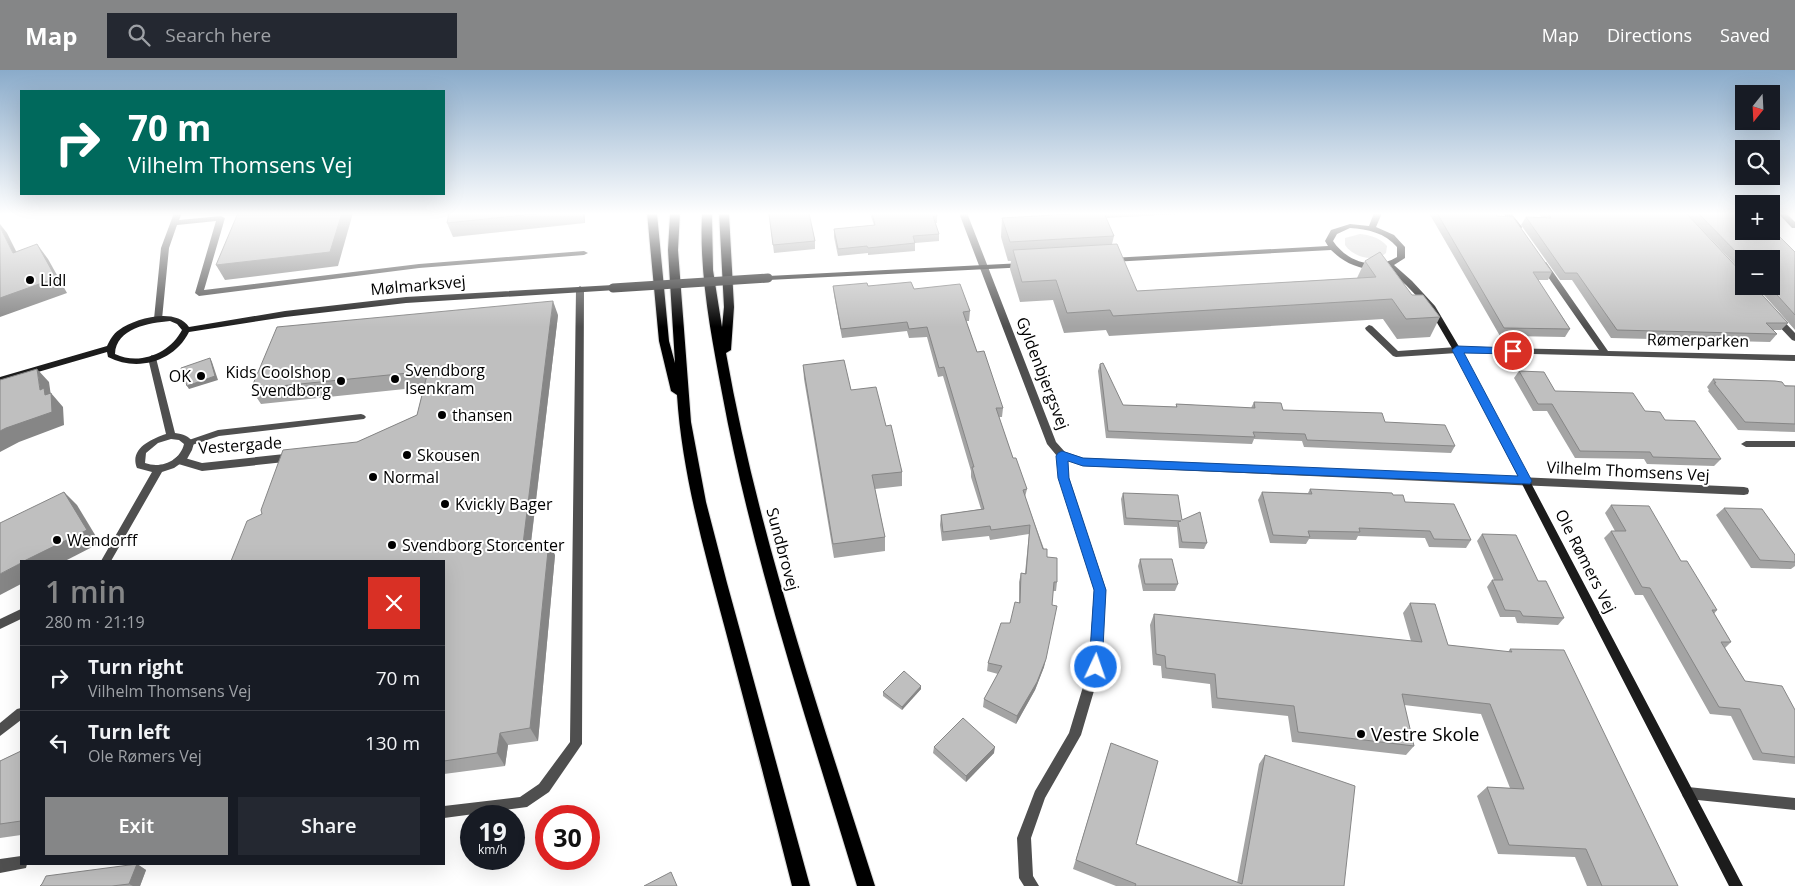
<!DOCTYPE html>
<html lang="en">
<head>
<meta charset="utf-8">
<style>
  :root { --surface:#171b24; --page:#242831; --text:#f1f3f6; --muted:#9ea1a6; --line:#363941; --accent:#858687 }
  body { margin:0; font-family:"Open Sans",sans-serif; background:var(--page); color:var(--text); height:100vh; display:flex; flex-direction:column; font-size:19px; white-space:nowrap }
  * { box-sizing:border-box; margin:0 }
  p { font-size:16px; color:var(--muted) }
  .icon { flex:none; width:28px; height:28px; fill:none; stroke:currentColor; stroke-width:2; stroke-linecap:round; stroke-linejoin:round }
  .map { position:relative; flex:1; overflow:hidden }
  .drawer { position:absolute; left:20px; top:490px; width:425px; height:305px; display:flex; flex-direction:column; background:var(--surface); border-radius:0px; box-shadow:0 5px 20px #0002 }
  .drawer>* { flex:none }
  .banner { position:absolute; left:20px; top:20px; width:425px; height:105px; border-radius:0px; box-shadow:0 5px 20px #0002; background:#00695c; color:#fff; overflow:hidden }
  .needle { width:32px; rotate:198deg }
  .buttons { position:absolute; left:1735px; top:15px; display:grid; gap:10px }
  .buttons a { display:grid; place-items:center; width:45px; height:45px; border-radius:0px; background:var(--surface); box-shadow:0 5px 20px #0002; font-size:25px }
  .speed { position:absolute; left:460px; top:735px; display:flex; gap:10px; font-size:25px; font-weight:700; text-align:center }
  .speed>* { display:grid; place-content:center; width:65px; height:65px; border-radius:50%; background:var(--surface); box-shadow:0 5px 20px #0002; line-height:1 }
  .speed small { font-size:12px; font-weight:400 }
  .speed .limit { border:8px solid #d22; background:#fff; color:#111 }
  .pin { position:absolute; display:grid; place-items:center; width:42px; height:42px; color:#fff; margin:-21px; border:2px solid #fff; border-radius:50%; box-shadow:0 1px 5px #0007 }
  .me { position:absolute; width:55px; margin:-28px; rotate:3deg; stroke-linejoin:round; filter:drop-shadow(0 0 4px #0008) }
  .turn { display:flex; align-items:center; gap:18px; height:105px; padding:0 25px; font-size:22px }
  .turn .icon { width:65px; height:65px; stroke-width:2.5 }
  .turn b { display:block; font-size:35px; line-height:42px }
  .round { display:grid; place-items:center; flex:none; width:52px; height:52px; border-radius:0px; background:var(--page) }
  .head { display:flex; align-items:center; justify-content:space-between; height:85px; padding:0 25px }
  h1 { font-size:30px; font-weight:600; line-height:38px; color:var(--accent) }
  .action { display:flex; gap:10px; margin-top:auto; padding:10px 25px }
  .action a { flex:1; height:58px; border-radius:0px; background:var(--accent); color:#fff; font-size:20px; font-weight:600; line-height:58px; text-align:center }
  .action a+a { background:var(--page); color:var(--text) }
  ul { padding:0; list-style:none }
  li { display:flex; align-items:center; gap:15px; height:65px; padding:0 25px; border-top:1px solid var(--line) }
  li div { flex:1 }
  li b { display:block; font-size:19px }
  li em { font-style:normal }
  header { display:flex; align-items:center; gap:30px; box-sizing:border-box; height:70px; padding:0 25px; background:var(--accent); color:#fff }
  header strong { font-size:24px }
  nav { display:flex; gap:28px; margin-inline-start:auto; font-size:18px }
  .search { width:350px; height:45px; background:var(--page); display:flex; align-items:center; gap:12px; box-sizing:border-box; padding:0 18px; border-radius:0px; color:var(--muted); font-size:19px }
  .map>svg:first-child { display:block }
  .green { fill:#d6d6d6 }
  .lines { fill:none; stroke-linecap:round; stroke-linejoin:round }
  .primary-casing { stroke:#dbdbdb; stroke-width:2 }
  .lane { fill:#4f4f4f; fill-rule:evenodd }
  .street { fill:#4f4f4f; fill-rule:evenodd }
  .secondary { fill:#1c1c1c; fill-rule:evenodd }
  .primary { fill:#000; fill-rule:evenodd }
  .secondary-bridge { stroke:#1c1c1c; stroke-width:9 }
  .wall { fill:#a4a4a4 }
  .shaded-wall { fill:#868686 }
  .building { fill:#bfbfbf; stroke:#868686 }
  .route { fill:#1a73e8; stroke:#114b97 }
  .poi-dot { fill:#000; stroke:#fff; stroke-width:2 }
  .labels { text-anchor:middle; stroke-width:4; stroke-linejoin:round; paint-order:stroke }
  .poi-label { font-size:16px; fill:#000; stroke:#fff; text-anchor:start }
  .street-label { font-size:16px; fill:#000; stroke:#fff }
  .near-poi-label { font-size:19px; fill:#000; stroke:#fff; text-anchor:start }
</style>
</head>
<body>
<header>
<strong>Map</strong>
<div class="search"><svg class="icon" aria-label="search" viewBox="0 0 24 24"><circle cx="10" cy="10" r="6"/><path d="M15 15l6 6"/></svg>Search here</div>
<nav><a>Map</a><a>Directions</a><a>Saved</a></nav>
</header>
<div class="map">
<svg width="1795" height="816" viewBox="0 0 1795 816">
  <rect width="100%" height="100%" fill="#fff"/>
  <!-- green -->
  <path class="green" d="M1360,164C1371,165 1380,168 1387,176L1386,183C1374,193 1353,187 1345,175V168Z"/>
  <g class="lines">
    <!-- primary casing -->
    <g class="primary-casing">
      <g id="primary">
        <path d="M647,143H657L669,271L675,293L668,180L670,143H680L678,180L691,352L706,432L727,513L810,816H792C770,729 747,642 724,555C704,480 682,403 677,325L671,321L659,271Z"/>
        <path d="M702,143H712L713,200L722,257L724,237L719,143H729L734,237L731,280L726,283C758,465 819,640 875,816H857C808,653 753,491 722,323C711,264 699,204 702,143Z"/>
      </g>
    </g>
    <!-- lane -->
    <g class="lane">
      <path d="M174,143H182L179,150L221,146L225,148L204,220L419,194L584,181L588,183L584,185L419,198L199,226L195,223L216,151L177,155L169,178L162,249L158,252L154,249L161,178Z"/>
      <path d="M580,216L584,219L582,674L549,722L527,737L444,748V736L520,727L539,714L570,672L576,219Z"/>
      <path d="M1369,255L1372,256L1398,281L1457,277L1461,280L1457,283L1396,287L1393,286L1366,260L1365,258Z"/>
      <path d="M361,344L364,345L366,347L364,349L219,366L189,376L184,373L186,371L218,360Z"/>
      <path d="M294,383L299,387L294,391L202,401L175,393L173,390L178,386L202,393Z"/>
      <path d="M21,539V549L0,559V549Z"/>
      <path d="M21,786V794H27L26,798L0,803V789Z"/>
    </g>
    <!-- street -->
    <g class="street">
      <path d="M959,143H967L1056,372L1065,382L1083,388L1744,417L1748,418L1749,421L1748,424L1744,425L1083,396L1067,390L1069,408L1106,520L1101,597L1081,665L1045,728L1031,768L1033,806L1039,816H1024L1019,808L1017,768L1035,721L1069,663L1089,597L1094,520L1059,408L1057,386L1047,374Z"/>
      <path d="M1503,143H1511L1522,157L1521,159H1515Z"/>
      <path d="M1778,143H1786L1795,152V158H1792Z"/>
      <path d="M1540,192H1546L1608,281L1795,285V291L1454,282L1453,280L1457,277L1599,280L1539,194Z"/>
      <path d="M1775,244L1778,245L1795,263V271L1792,270L1772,249L1771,247Z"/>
      <path d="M152,285L156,288L175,363C183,364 189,366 194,373L192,380L187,389L174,398L162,402L111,491H101L152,402L137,398C129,379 151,369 166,364L148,288ZM171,369L179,370L184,374C180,391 161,399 145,393L146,383L158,373Z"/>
      <path d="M1746,371H1795V377H1746L1741,374Z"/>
      <path d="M21,638V650L0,666V653L17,639Z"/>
      <path d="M1688,717L1795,728V740L1688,729L1683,727L1682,723L1683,719Z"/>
    </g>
    <!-- secondary -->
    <g class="secondary">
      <path d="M1374,143H1382L1376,157L1394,165L1405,177V188L1394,195L1412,211L1435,236L1461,280L1743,816H1729L1453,280L1429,239L1406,215L1387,198C1367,203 1346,195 1331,180L1111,192L1107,190L1111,188L1328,176L1325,171L1331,160L1350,154L1369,156ZM1350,158C1368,159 1385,163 1397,177V187C1375,201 1347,192 1333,171L1337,164Z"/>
      <path d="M1024,193H1027V197L768,210L764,208L768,206Z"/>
      <path d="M613,215L617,218L616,220L406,233L285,247L189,262C174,292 137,302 108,287L107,282L0,313V307L107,276C110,270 113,264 119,260C135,248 176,237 189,257L285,241L406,227ZM170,251L177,254L182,260C170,283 140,296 115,284C116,258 149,253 170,251Z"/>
    </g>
    <!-- primary -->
    <use href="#primary" class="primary"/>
    <!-- secondary-bridge -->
    <path class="secondary-bridge" d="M613,218L768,208"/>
  </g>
  <!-- wall -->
  <g class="wall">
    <path d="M449,143H585V153L453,167L447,153Z"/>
    <path d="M776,143H809L815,171V179L774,183L769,144H776Z"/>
    <path d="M870,143H936L937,146V153H935L939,164V171L915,173V181L868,185V183L838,186L834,167V159L874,155Z"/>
    <path d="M1061,143H1196L1106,148L1114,166L1112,174L1137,221L1357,208L1365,191L1440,247L1430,267L1397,269L1383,249L1109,266L1106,260L1064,263L1053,230L1020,232L1010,199L1011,191H1008L1001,167L1002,148L1061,144Z"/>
    <path d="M1429,143H1495L1497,146L1552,202L1548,210H1538L1570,259L1565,267L1500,266Z"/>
    <path d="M1539,143H1744L1795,182V260L1756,216H1771L1744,189V204L1695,152L1788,253L1781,260H1773L1777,264L1770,272L1611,268L1572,210H1560L1521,155L1526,147L1542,148Z"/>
    <path d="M833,216H868L914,219L970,241L969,251H966L977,282L1003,338L1002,347H999L1013,388L1027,419L1025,427L1047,487L1057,512L1056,521H1053L1044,597L1035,620L1016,654L983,637L984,629L998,604L987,601L988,593L1010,553L1019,533V512L1021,503H1025L1029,464L990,470L989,466L942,471L940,455L941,445L981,439L971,407V401L943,306L938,307L927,267L909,268L907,261L842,268L834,225Z"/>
    <path d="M558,245L531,473L555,485L538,671L508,675L505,696L444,704V491L262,444L357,372L417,345L424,317L261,334L251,319Z"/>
    <path d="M1100,294L1123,335L1176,337V334L1251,338L1254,332L1283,340L1385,352L1455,376L1451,383L1304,377L1302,371L1254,369L1252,374L1106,368L1098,301Z"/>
    <path d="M803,295L851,320L886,356L902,402V416L875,419L885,467V481L834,488L804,309Z"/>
    <path d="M1519,301L1555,321L1645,341L1665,350L1721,389L1714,396L1647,394L1644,389L1575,388L1547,341H1533L1514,308Z"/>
    <path d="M1713,309L1795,316V362L1738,360L1708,321L1709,320L1707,317Z"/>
    <path d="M1310,419L1393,425L1471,470L1466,478L1429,477L1425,468L1358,466L1356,470L1309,469L1306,474L1270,473L1258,430L1262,422L1308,423Z"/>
    <path d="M1123,423L1182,450L1207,473L1204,479L1179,478L1177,457L1124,455L1121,429Z"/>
    <path d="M1611,435L1681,491L1717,540L1714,544L1731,572L1725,578L1745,611L1795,640V694L1753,690L1731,646L1710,644L1643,525H1635L1604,468L1611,461H1615L1605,443Z"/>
    <path d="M1724,438L1795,485V496L1791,499L1751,498L1716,445Z"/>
    <path d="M1482,464L1538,511L1564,548L1558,555L1517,553L1515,547H1500L1487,517L1492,510H1494L1477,471Z"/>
    <path d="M1140,489L1178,514L1175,521H1143L1138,496Z"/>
    <path d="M1410,533L1448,575L1508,582L1510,579L1678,816H1587L1575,787L1498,784L1477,726L1487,717L1510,718L1481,644L1404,635L1414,676L1406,685L1292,672L1288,646L1212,638L1210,614L1162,608L1161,596L1153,595L1150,555L1154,544L1411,571L1403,543Z"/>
    <path d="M921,619L902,640L883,626V622Z"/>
    <path d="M1111,673L1136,774L1237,813L1259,694L1265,685L1344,816H1116L1073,799Z"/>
    <path d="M934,677L994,683L966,712L933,683Z"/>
    <path d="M21,681V765L0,768V691Z"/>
    <path d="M137,794L146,800L140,816H40Z"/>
  </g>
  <!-- shaded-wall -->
  <g class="shaded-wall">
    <path d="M342,143H353L338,196L225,210L216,195Z"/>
    <path d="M582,143H585V153Z"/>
    <path d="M0,154L7,163L24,197L13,183L0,157Z"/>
    <path d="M37,174L48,189L67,223L0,247V228Z"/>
    <path d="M553,231L558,245L529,488L523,474Z"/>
    <path d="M210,288L212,292L218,310L189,319L187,316Z"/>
    <path d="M37,299L49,312L51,326V323L63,337L64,355L19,372L0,382V361L40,320Z"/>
    <path d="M64,422L77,435L100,473L65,491H24Z"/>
    <path d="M549,471L555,485L538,671L530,658Z"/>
    <path d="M21,493V514L0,525V504Z"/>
    <path d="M1046,589L1044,597L1035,620L1016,654L1017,646Z"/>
    <path d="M921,616V619L902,640V637Z"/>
    <path d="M500,663L508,675L505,696L497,683Z"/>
    <path d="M995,677L994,683L966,712V706Z"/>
    <path d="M137,794L146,800L140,816H133L129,814Z"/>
  </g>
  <!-- building -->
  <g class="building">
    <path d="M238,143H342L330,182L216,195Z"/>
    <path d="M449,143H543L447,153Z"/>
    <path d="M777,143H809L815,171L773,175L769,144H777Z"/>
    <path d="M872,143H936L937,146H933L939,164L913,166L915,173L868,178L867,176L838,179L834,159L875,155Z"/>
    <path d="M1070,143H1104L1114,166L1010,172L1002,148L1071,144Z"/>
    <path d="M1437,143H1495L1497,146L1513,147L1552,202H1533L1570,259L1504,258Z"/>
    <path d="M1548,143H1686L1744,205V216H1754L1788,253H1766L1777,264L1617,260L1577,203H1565L1526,147L1551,148Z"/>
    <path d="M1698,143H1744V161H1771V158L1795,182V245L1769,216H1771V189H1744V190Z"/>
    <path d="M0,157L13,183L37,174L56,208L0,228Z"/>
    <path d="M1117,174L1137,221L1376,207L1365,191L1380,182L1412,225H1423L1440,247L1406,249L1392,229L1113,246L1110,240L1067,243L1056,210L1022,212L1013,180Z"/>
    <path d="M911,212L914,219L960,214L970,241L963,242L977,282L984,281L1003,338H996L1013,388H1016L1027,419L1023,420L1043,479H1047V487L1057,488V512H1054L1052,535L1057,536L1046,589L1037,612L1017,646L984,629L1002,596L988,593L1001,553H1010L1015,532L1020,533L1021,503L1026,504L1030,455L991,460L990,456L943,462L941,445L984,439L972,397H974L944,297L939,298L927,257L909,259L907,252L841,259L833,216L867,213L868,216Z"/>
    <path d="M553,231L523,474L549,471L530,658L500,663L497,683L444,691V491H231L247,451L262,444L261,440L283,380L357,372L417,345L428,301L251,319L277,257Z"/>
    <path d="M210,288L215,306L187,316L181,298Z"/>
    <path d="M844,290L851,320L876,317L886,356L891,355L902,402L872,405L885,467L833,474L803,295Z"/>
    <path d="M1103,293L1123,335L1177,337L1176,334L1255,338L1254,332L1281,333L1283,340L1382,343L1385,352L1445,355L1455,376L1307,370L1305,364L1253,362L1255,367L1108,361L1100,294Z"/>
    <path d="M37,299L40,320L44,318L45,325L51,323L52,342L6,358L0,361V310Z"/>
    <path d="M1519,301L1544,302L1555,321L1633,323L1645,341L1660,342L1665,350L1695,351L1721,389L1653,387L1650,382L1580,381L1552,334H1538Z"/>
    <path d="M1713,309L1775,311L1782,312L1785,316H1795V354L1745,352L1714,313H1716Z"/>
    <path d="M1310,419L1392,423L1393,425H1403L1405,432L1454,434L1471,470L1434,469L1430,461L1359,458L1360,462L1308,461L1310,467L1273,465L1262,422L1312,424Z"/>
    <path d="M64,422L87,460L24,491H21V493L0,504V453Z"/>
    <path d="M1123,423L1178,425L1182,450L1200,442L1207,473L1182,472L1178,452L1181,451L1126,448Z"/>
    <path d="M1611,435L1649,436L1681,491H1687L1717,540H1712L1731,572H1721L1745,611L1782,616L1795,640V687L1762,683L1740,639L1719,637L1650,518L1642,517L1611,461H1626Z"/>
    <path d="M1724,438L1762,439L1795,485V492L1760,490Z"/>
    <path d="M1482,464L1516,465L1538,511H1546L1564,548L1523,546L1520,541L1505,540L1492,510H1503Z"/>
    <path d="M1140,489H1172L1178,514H1145Z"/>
    <path d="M1410,533L1435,534L1448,575L1512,582L1510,579L1564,580L1678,816H1602L1586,779L1509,775L1487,717L1524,719L1490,634L1402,624L1414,676L1298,662L1294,636L1217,628L1215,604L1166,598L1165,586L1156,584L1154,544L1422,572Z"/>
    <path d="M904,601L921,616L902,637L883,622Z"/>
    <path d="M963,648L995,677L966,706L934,677Z"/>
    <path d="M1111,673L1158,691L1136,774L1242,814L1265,685L1355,716L1344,816H1135L1136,814L1076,790Z"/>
    <path d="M21,681V751L0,754V691Z"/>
    <path d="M137,794L129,814L112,816H40L42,814L46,806Z"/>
    <path d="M671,802L677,816H644Z"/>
  </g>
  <!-- sky -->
  <linearGradient id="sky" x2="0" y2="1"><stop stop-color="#8aabca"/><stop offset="0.56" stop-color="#fff"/><stop offset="1" stop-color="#fff" stop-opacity="0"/></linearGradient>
  <rect width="1795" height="257" fill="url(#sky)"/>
  <!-- route -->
  <path class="route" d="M1457,276L1513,278L1518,281L1513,284L1464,283L1532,411L1530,414L1083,396L1068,391L1069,408L1106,520L1102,597L1100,601L1096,603L1091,601L1089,597L1094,520L1058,408L1056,386L1058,383L1062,381L1083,388L1518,406L1452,280Z"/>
  <!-- markers -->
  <g class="poi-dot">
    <circle cx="30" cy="210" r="5"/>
    <circle cx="201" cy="306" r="5"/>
    <circle cx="395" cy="309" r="5"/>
    <circle cx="341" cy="311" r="5"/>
    <circle cx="442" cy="345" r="5"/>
    <circle cx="407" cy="385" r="5"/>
    <circle cx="373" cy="407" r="5"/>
    <circle cx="445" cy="434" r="5"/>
    <circle cx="57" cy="470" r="5"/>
    <circle cx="392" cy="475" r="5"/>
    <circle cx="1361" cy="664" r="5"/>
  </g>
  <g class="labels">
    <!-- poi labels -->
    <g class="poi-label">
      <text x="40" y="216">Lidl</text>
      <text x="405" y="306">Svendborg<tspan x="405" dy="18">Isenkram</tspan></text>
      <text x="331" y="308" text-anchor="end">Kids Coolshop<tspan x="331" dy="18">Svendborg</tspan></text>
      <text x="191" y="312" text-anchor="end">OK</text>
      <text x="452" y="351">thansen</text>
      <text x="417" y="391">Skousen</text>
      <text x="383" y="413">Normal</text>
      <text x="455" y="440">Kvickly Bager</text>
      <text x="67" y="476">Wendorff</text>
      <text x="402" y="481">Svendborg Storcenter</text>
    </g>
    <!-- street labels -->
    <g class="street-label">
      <text transform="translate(418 215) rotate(-5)" y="6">Mølmarksvej</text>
      <text transform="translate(1698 270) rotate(1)" y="6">Rømerparken</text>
      <text transform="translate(1043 303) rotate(69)" y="6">Gyldenbjergsvej</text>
      <text transform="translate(240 375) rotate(-4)" y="6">Vestergade</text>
      <text transform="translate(1628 401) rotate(3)" y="6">Vilhelm Thomsens Vej</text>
      <text transform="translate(783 479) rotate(75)" y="6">Sundbrovej</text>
      <text transform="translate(1586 491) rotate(63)" y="6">Ole Rømers Vej</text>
    </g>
    <!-- near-poi labels -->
    <g class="near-poi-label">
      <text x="1371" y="671">Vestre Skole</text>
    </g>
  </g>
</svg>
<div class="buttons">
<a><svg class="needle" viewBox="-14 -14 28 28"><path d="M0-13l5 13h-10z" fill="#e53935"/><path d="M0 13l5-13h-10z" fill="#9ea1a6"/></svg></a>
<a><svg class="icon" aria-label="search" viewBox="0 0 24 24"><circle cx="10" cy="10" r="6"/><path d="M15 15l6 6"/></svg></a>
<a>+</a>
<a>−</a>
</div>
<div class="speed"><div>19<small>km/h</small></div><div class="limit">30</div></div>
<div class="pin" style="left:1513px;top:281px;background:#d93025"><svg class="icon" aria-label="arrive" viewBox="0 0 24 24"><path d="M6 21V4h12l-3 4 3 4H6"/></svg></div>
<svg class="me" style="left:1096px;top:597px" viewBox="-20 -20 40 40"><circle r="17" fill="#1a73e8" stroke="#fff" stroke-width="3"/><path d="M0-11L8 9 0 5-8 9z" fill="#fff"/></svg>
<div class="banner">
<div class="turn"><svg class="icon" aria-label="right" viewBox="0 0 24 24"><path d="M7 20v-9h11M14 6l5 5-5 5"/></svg><div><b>70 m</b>Vilhelm Thomsens Vej</div></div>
</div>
<section class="drawer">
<div class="head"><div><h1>1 min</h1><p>280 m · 21:19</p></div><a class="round" style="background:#d93025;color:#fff"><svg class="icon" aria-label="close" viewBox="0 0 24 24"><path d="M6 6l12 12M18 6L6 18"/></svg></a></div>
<ul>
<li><svg class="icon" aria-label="right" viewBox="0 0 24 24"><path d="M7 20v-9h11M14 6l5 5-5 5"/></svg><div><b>Turn right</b><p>Vilhelm Thomsens Vej</p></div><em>70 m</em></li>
<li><svg class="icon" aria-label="left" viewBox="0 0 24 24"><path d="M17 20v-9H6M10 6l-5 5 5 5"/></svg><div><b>Turn left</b><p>Ole Rømers Vej</p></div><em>130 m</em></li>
</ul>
<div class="action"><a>Exit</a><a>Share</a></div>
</section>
</div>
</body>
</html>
